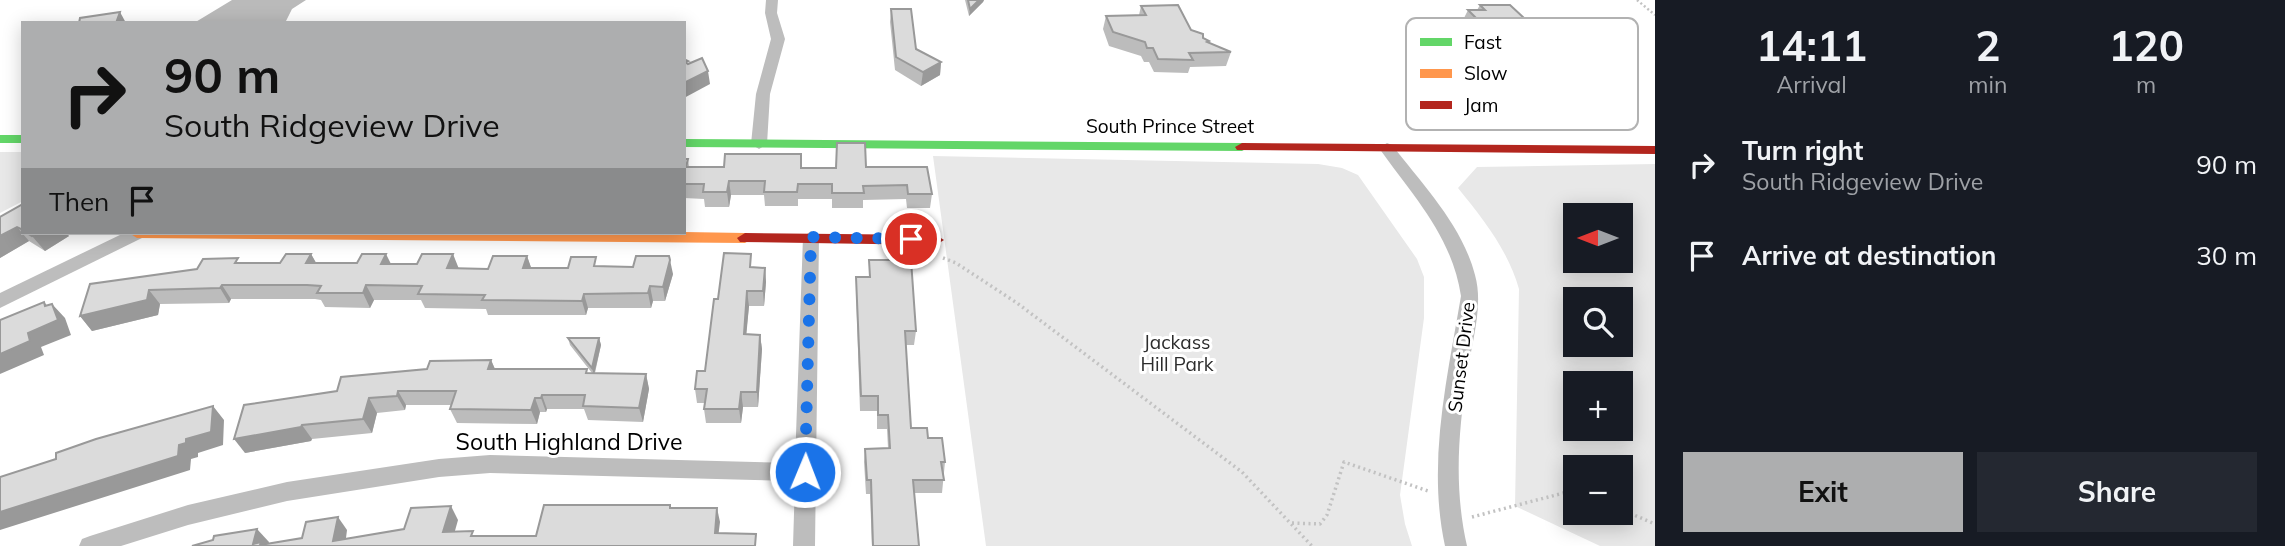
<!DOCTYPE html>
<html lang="en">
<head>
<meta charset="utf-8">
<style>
  :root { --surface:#171b24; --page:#242831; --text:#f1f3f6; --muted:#9ea1a6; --accent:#adaeaf }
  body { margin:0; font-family:Mulish,sans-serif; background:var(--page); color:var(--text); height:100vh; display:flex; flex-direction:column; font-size:26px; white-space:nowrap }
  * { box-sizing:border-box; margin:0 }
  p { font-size:23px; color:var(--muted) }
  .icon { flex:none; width:38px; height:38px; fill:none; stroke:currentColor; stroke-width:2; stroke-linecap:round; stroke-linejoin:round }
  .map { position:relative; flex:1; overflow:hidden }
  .sheet { display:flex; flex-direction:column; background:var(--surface); width:630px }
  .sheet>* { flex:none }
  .top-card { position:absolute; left:21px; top:21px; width:665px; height:214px; border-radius:0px; box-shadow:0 4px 18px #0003; background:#adaeaf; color:#111; overflow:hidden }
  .needle { width:46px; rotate:270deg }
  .fabs { position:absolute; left:1563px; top:203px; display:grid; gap:14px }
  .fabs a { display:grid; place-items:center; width:70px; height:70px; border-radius:0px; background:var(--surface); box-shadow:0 4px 18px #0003; font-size:35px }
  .pin { position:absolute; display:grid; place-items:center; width:60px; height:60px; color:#fff; margin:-30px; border:4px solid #fff; border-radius:50%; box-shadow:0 2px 7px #0007 }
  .me { position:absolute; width:77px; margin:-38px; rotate:1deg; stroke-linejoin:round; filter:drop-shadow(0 0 5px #0008) }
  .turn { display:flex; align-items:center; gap:24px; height:147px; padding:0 28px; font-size:32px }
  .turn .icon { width:91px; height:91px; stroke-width:2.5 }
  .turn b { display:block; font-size:49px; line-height:60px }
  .then { display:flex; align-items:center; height:66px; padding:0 28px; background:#0003; gap:14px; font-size:26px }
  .eta { display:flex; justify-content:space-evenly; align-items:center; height:119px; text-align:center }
  .eta b { font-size:42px; font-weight:700; line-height:49px }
  .primary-button { display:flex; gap:14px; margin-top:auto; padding:14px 28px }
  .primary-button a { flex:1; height:80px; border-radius:0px; background:var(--accent); color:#111; font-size:28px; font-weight:700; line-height:80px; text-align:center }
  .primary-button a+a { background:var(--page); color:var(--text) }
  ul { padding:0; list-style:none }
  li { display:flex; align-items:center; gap:21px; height:91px; padding:0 28px }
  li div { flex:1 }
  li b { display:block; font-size:26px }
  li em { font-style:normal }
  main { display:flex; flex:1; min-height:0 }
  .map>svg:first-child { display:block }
  .green { fill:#e8e8e8; fill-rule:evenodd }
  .water { fill:#bababa }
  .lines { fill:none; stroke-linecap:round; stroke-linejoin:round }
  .path-far1 { stroke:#c2c2c2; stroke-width:2.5; stroke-dasharray:2 2.5; stroke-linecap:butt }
  .path { stroke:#c2c2c2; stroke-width:3.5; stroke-dasharray:2 3.5; stroke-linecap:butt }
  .street { fill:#bdbdbd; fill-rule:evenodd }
  .fast { fill:#63d668; fill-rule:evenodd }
  .slow { fill:#ff974d; fill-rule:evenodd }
  .jam { fill:#b3261e; fill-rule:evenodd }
  .wall { fill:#bcbcbc }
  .shaded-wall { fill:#999 }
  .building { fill:#dbdbdb; stroke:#999; stroke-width:2 }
  .route { stroke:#1a73e8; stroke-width:12; stroke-dasharray:0 21.6 }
  .labels { text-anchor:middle; stroke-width:6; stroke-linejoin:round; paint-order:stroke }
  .street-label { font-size:19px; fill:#000; stroke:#fff }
  .park-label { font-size:19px; fill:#2c2c2c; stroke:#fff }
  .near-street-label { font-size:23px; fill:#000; stroke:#fff }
  .key { fill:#fff; stroke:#b2b2b2; stroke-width:2 }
  .key-label { font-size:19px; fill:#000 }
</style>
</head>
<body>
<main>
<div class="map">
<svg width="1655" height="546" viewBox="0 0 1655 546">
  <rect width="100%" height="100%" fill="#fff"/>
  <!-- green -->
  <g class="green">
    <path d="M0,152H23V201L0,213Z"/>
    <path d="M933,156L1318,164L1342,168L1358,175L1417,259L1424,277V318L1400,495L1405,524L1412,546H986Z"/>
    <path d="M1655,164V546H1600L1515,506L1519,289C1508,250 1483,219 1458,188L1477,167ZM1575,215H1620V261H1575ZM1620,299V345H1575V299ZM1575,383H1620V429H1575ZM1575,467H1620V513H1575Z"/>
  </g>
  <!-- water -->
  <path class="water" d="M232,0H306L292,9L285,23H194Z"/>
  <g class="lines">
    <!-- path-far1 -->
    <path class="path-far1" d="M1637,0L1655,15"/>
    <!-- path -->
    <g class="path">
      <path d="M943,258L956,263L1017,303L1242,472L1312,546"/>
      <path d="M1620,509L1655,524"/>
      <path d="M1472,517L1575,490"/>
      <path d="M1292,523L1320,524L1327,515L1344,462L1428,491"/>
    </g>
    <!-- street -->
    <g class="street">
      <path d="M766,0H778L777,13L785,39L770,94L767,144L759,149L751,144L756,94L771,39L765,13Z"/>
      <path d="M1387,143L1392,145C1423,185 1462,225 1475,275C1484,307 1471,344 1467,376C1458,433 1454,489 1467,546H1445C1427,463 1447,379 1461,296C1452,236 1413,196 1379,148Z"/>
      <path d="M811,231L819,237L815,546H793L795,481L490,473L439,477L287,501L188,525L121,546H79L82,539L90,536L188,505L287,482L439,459L490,455L795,463L803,237Z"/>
      <path d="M124,233H146L144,237L0,308V293Z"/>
    </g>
    <!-- fast -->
    <g class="fast">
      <rect x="0" y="135" width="23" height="8"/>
      <path d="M684,139L1242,143L1249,147L1242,151L684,147Z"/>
    </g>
    <!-- slow -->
    <path class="slow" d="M684,232L745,233L753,238L745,243L137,238L129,233Z"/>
    <!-- jam -->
    <g class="jam">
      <path d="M1242,143L1655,146V154L1237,150L1235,147Z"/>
      <path d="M745,233L936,235L944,240L936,245L740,242L737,238Z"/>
    </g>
  </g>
  <!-- wall -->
  <g class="wall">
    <path d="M965,0H984L983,2L969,16Z"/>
    <path d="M1480,5L1554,46L1546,60L1488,59L1464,34L1467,30L1461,24L1468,10H1477Z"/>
    <path d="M1141,6L1191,30L1203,38L1209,41V43L1231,52L1226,66L1190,67L1188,73L1154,72L1149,62H1144L1141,56L1109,46L1103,29L1106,16L1139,15Z"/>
    <path d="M891,9L916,49L941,62L940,75L921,86L895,70L890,22Z"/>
    <path d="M684,159H688L689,167L836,168L866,167L932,194L930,208H907L906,199L863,200V208H832V199H798V206H765L764,195H731L729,207H705L704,199L684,198Z"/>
    <path d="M23,204V233H66L69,236L45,251L29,241L0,258V217Z"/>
    <path d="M311,254L316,263L391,264L459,268L488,269L527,256L531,268H568L599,266L673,274L665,301H653L651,308H588L586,315H488L486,309L425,308L421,300H374L370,308L325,307L321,300L315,299H231L229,303L160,304L158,315L92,331L80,316L90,284L241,263H280Z"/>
    <path d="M869,260L916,331L914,345H906L911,428L928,438L945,462L942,493H914L919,546H872L870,494H866L864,462L865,449L888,448L887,429H877V411H860L856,291V277H869Z"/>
    <path d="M752,267L765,268L766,282L764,306H749L746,334L760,335L762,349L758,407H743L741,423H706L704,409L705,403H697L695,389L705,371L718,299Z"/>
    <path d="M568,338H599L601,345L595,373L646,374L649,389L643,422L588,420L584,409H547L546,412H540L537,424L457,423L450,409L451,405H406L405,410L377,413L372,433L312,439L311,441L245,453L337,391L427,369L491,360L495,369L592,373L570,345Z"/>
  </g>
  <!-- shaded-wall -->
  <g class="shaded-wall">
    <path d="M979,0H984L983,2L969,16L970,9Z"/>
    <path d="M120,12L126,23H116Z"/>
    <path d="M941,62L940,75L921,86L923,72Z"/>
    <path d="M708,71L710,84L684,98V83Z"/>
    <path d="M729,181L731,195L729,207L727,192Z"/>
    <path d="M17,227L29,241L0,258V236Z"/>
    <path d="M38,233H66L69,236L45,251L32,236Z"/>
    <path d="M311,254L319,268L306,263Z"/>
    <path d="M386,254L393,268L381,264Z"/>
    <path d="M453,254L459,269L447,268Z"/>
    <path d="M527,256L532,270L523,268Z"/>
    <path d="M670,260L673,274L665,301L663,287Z"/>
    <path d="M765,268L766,282L764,306L763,291Z"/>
    <path d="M222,285L231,299L229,303L220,288Z"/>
    <path d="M366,285L374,300L370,308L363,293Z"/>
    <path d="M650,286L653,301L651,308L648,293Z"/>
    <path d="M149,290L160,304L158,315L92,331L80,316Z"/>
    <path d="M747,291L749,306L745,349L744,334Z"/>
    <path d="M584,294L588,308L586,315L582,301Z"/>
    <path d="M44,302L56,316L52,304L65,318L71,335L41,347L44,355L0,374V354L28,333L45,306Z"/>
    <path d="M760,335L762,349L758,407L757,392Z"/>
    <path d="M599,338L601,345L594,375L592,368Z"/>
    <path d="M491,360L497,374L488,369Z"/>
    <path d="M646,374L649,389L643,422L639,408Z"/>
    <path d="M398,391L406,405L405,410L397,396Z"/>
    <path d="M741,392L743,407L741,423L739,409Z"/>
    <path d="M542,395L547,409L546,412L541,398Z"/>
    <path d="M369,398L377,413L372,433L363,419Z"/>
    <path d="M535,398L540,412L537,424L531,410Z"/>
    <path d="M213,406L224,420L223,445L198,453V457L191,459L190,470L0,530V512L179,445L186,439Z"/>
    <path d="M302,425L312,439L311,441L245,453L234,439Z"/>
    <path d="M451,506L458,520L451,545L443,532Z"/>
    <path d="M717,508L720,522L717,546L715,533Z"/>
    <path d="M338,517L347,530L345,546L333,541Z"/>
    <path d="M257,529L269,542L268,546L253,544Z"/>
  </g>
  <!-- building -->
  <g class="building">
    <path d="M968,0H979L970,9Z"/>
    <path d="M1178,5L1191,30L1203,34V38L1209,41L1207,42L1231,52L1189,53L1193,60L1158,59L1153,48H1147L1145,42L1113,32L1106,16L1146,15L1141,6Z"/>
    <path d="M1480,5H1510L1554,46L1496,45L1472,20L1477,19L1468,10H1485Z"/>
    <path d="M891,9H911L916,49L941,62L923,72L896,57Z"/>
    <path d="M120,12L116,23H79L80,18Z"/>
    <path d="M702,58L708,71L684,83V59L688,61L685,62L688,64Z"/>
    <path d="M837,143H865L866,167H927L932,194H908L907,185L863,186L864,193H832V184H798L797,192H764L765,181H729L727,192H703L704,184H684V159H688L686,167H724L725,154H801V168H836Z"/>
    <path d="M23,204V230L17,227L0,236V217Z"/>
    <path d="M27,233H38L32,236Z"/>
    <path d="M724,253L751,254L750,267L765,268L763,291H747L744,334L760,335L757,392H741L739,409H704L707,389H695L697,371H705L714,299H718Z"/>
    <path d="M286,254H311L306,263H357L362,254H386L381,264H417L422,254H453L447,268L488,269L493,256H527L523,268H568L571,257H596L594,266L633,267L636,256H669L670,260L663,287L650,286L648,293L584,294L582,301L482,300L485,295L418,294L422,286L366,285L363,293H317L321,286L307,285H222L220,288L149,290L147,300L80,316L90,284L197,269L203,259L238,258L235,263H280Z"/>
    <path d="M869,260H911L916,331H905L911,428H927L928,438H942L945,462H941L944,480H913L919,546H873L871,480H867L865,449L890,448L888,415H878V396H861L856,277H870Z"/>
    <path d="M44,302L45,306L52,304L58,320L28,333L30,341L0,354V320Z"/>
    <path d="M568,338H599L592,368Z"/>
    <path d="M491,360L488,369H587L586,373L646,374L639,408L583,406L585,395H542L541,398H535L531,410L450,409L456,391H398L397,396L369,398L363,419L302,425L301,427L234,439L244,405L337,391L341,377L427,369L430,361Z"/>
    <path d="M213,406L211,432L186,439V443L179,445L178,456L0,512V477L56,459V453L96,439Z"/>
    <path d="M544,505H670V508H717L715,533L756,534L755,546H192L213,540L214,536L257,529L253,544L261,542L260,545L302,538L306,522L338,517L333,541L404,529L411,508L451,506L443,532L473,531L471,536H536Z"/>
  </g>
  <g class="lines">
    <!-- route -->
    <path class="route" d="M805,472L811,237L911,239"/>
  </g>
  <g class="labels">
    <!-- street labels -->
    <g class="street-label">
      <text x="1170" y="133">South Prince Street</text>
      <text transform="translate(1461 357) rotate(-83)" y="7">Sunset Drive</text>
    </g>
    <!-- park labels -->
    <g class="park-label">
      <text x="1177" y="349">Jackass<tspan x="1177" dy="22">Hill Park</tspan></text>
    </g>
    <!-- near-street labels -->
    <g class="near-street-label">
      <text x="569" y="450">South Highland Drive</text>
    </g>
  </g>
  <!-- legend -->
  <rect x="1406" y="18" width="232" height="112" rx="10" class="key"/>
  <rect x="1420" y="38" width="32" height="8" fill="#63d668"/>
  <rect x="1420" y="69" width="32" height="9" fill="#ff974d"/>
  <rect x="1420" y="101" width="32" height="8" fill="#b3261e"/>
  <g class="key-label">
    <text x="1464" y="49">Fast</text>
    <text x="1464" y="80">Slow</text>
    <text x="1464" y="112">Jam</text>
  </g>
</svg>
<div class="fabs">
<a><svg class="needle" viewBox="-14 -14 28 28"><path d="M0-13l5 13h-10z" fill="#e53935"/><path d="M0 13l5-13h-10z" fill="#9ea1a6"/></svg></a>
<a><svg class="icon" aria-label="search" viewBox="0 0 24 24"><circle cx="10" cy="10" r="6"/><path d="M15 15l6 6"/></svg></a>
<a>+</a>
<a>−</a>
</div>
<div class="pin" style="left:911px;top:239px;background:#d93025"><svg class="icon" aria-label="arrive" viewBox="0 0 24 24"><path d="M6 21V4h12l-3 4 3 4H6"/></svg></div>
<svg class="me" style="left:805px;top:472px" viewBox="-20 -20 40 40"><circle r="17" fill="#1a73e8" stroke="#fff" stroke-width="3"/><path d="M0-11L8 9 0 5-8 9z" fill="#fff"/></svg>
<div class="top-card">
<div class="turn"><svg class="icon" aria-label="right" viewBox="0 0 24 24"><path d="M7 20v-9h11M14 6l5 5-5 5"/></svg><div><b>90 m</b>South Ridgeview Drive</div></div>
<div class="then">Then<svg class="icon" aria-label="arrive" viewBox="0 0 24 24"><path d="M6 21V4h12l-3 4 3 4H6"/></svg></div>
</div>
</div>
<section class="sheet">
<div class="eta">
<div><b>14:11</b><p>Arrival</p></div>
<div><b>2</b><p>min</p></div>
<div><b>120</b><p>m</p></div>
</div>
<ul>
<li><svg class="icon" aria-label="right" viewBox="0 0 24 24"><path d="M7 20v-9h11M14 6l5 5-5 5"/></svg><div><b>Turn right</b><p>South Ridgeview Drive</p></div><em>90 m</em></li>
<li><svg class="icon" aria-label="arrive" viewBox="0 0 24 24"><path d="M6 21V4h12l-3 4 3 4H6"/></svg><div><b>Arrive at destination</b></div><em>30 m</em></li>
</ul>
<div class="primary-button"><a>Exit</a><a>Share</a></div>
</section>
</main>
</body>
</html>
